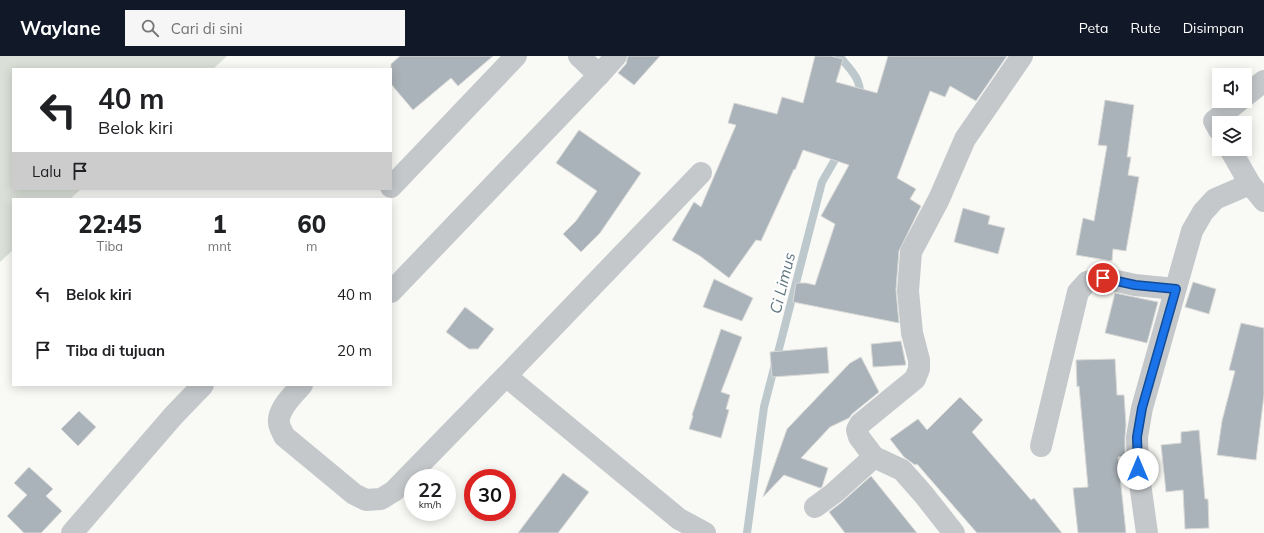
<!DOCTYPE html>
<html lang="id">
<head>
<meta charset="utf-8">
<style>
  :root { --surface:#fff; --page:#f6f6f6; --text:#202124; --muted:#757577; --accent:#111827 }
  body { margin:0; font-family:Mulish,sans-serif; background:var(--page); color:var(--text); height:100vh; display:flex; flex-direction:column; font-size:15px; white-space:nowrap }
  * { box-sizing:border-box; margin:0 }
  p { font-size:13px; color:var(--muted) }
  .icon { flex:none; width:22px; height:22px; fill:none; stroke:currentColor; stroke-width:2; stroke-linecap:round; stroke-linejoin:round }
  .map { position:relative; flex:1; overflow:hidden }
  .drawer { position:absolute; left:12px; top:142px; width:380px; height:188px; display:flex; flex-direction:column; background:var(--surface); border-radius:0px; box-shadow:0 2px 10px #0003 }
  .drawer>* { flex:none }
  .hud { position:absolute; left:12px; top:12px; width:380px; height:122px; border-radius:0px; box-shadow:0 2px 10px #0003; background:#fff; color:var(--text); overflow:hidden }
  .buttons { position:absolute; left:1212px; top:12px; display:grid; gap:8px }
  .buttons a { display:grid; place-items:center; width:40px; height:40px; border-radius:0px; background:var(--surface); box-shadow:0 2px 10px #0003; font-size:20px }
  .speed { position:absolute; left:404px; top:413px; display:flex; gap:8px; font-size:20px; font-weight:700; text-align:center }
  .speed>* { display:grid; place-content:center; width:52px; height:52px; border-radius:50%; background:var(--surface); box-shadow:0 2px 10px #0003; line-height:1 }
  .speed small { font-size:10px; font-weight:400 }
  .speed .limit { border:6px solid #d22; background:#fff; color:#111 }
  .pin { position:absolute; display:grid; place-items:center; width:34px; height:34px; color:#fff; margin:-17px; border:2px solid #fff; border-radius:50%; box-shadow:0 1px 4px #0007 }
  .me { position:absolute; width:44px; margin:-22px; rotate:0deg; stroke-linejoin:round; filter:drop-shadow(0 0 3px #0008) }
  .turn { display:flex; align-items:center; gap:14px; height:84px; padding:0 20px; font-size:18px }
  .turn .icon { width:52px; height:52px; stroke-width:2.5 }
  .turn b { display:block; font-size:28px; line-height:34px }
  .then { display:flex; align-items:center; height:38px; padding:0 20px; background:#0003; gap:8px; font-size:15px }
  .eta { display:flex; justify-content:space-evenly; align-items:center; height:68px; text-align:center }
  .eta b { font-size:24px; font-weight:800; line-height:28px }
  ul { padding:0; list-style:none }
  li { display:flex; align-items:center; gap:12px; height:56px; padding:0 20px }
  li div { flex:1 }
  li b { display:block; font-size:15px }
  li em { font-style:normal }
  header { display:flex; align-items:center; gap:24px; box-sizing:border-box; height:56px; padding:0 20px; background:var(--accent); color:#fff }
  header strong { font-size:19px }
  nav { display:flex; gap:22px; margin-inline-start:auto; font-size:14px }
  .search { width:280px; height:36px; background:var(--page); display:flex; align-items:center; gap:10px; box-sizing:border-box; padding:0 14px; border-radius:0px; color:var(--muted); font-size:15px }
  .map>svg:first-child { display:block }
  .green { fill:#dae0d7 }
  .lines { fill:none; stroke-linecap:round; stroke-linejoin:round }
  .stream { stroke:#bcc8cc; stroke-width:8 }
  .building { fill:#aab3b9; stroke:#dadad8 }
  .minor { stroke:#c4c8cb; stroke-width:22 }
  .route-casing { stroke:#114b97; stroke-width:10 }
  .route { stroke:#1a73e8; stroke-width:7 }
  .labels { text-anchor:middle; stroke-width:4; stroke-linejoin:round; paint-order:stroke }
  .water-label { font-size:16px; font-style:italic; fill:#637a83; stroke:#fff }
</style>
</head>
<body>
<header>
<strong>Waylane</strong>
<div class="search"><svg class="icon" aria-label="search" viewBox="0 0 24 24"><circle cx="10" cy="10" r="6"/><path d="M15 15l6 6"/></svg>Cari di sini</div>
<nav><a>Peta</a><a>Rute</a><a>Disimpan</a></nav>
</header>
<div class="map">
<svg width="1264" height="477" viewBox="0 0 1264 477">
  <rect width="100%" height="100%" fill="#f9f9f6"/>
  <!-- green -->
  <path class="green" d="M0,0H227L213,13H13V133H81L70,143H13V194L0,206Z"/>
  <g class="lines">
    <!-- stream -->
    <g class="stream">
      <path d="M839,0C851,14 862,23 860,43"/>
      <path d="M747,477L764,351L822,126L840,95"/>
    </g>
  </g>
  <!-- building -->
  <g class="building">
    <path d="M400,0H493L458,30L451,22L413,54L391,28V8Z"/>
    <path d="M628,0H660L634,29L618,17L626,8Z"/>
    <path d="M815,0H831L843,3L836,26L877,37L888,0H1007L976,45L950,30L945,41L930,35L897,122L916,133L910,143L921,150L899,195L896,234L899,267L793,246L796,227H806L815,229L835,168L821,160L849,109L803,94L795,114L794,113L761,185L756,184L729,222L700,200L672,184L694,146L701,151L736,69L728,67L734,47L777,58L782,41L803,47Z"/>
    <path d="M1105,44L1134,49L1127,101H1131L1128,119L1139,121L1126,195L1113,193L1112,205L1076,199L1083,162L1094,165L1107,90L1098,89Z"/>
    <path d="M579,74L641,117L600,177L581,196L563,178L576,165L597,135L556,107Z"/>
    <path d="M963,152L990,160L988,168L1005,172L998,198L954,186Z"/>
    <path d="M714,223L753,242L742,265L703,251Z"/>
    <path d="M1193,226L1216,233L1209,258L1185,251Z"/>
    <path d="M1115,237L1158,246L1147,287L1105,277Z"/>
    <path d="M465,251L494,273L478,293H469L446,276Z"/>
    <path d="M1241,267L1264,272V339L1256,404L1217,399L1222,365L1235,315L1229,314Z"/>
    <path d="M721,273L742,281L721,336L730,339L726,353L729,354L721,382L689,373L693,360L692,359Z"/>
    <path d="M901,285L906,309L873,311L871,288Z"/>
    <path d="M827,291L829,317L772,321L770,296Z"/>
    <path d="M861,301L879,336L852,358L849,362L830,371L801,402L828,412L822,431L820,432L784,419L763,441L787,373L850,307Z"/>
    <path d="M1115,303L1117,339H1124L1126,369L1125,381V400L1118,401L1126,477H1078L1073,432L1088,431L1079,330L1077,331L1076,304Z"/>
    <path d="M960,341L983,364L972,376L1031,444L1034,442L1062,477H977L917,408L915,409L911,406L904,401L890,383L918,363L927,374Z"/>
    <path d="M79,355L96,371L78,390L61,373Z"/>
    <path d="M1199,374L1205,443H1208L1209,472L1185,473L1183,434L1166,436L1161,389L1181,387V376Z"/>
    <path d="M29,411L53,433L46,440L62,455L41,477H24L7,460L27,439L14,427Z"/>
    <path d="M563,417L589,436L558,477H518Z"/>
    <path d="M871,420L917,477H845L829,456L842,446Z"/>
  </g>
  <g class="lines">
    <!-- minor -->
    <g class="minor">
      <path d="M599,19L616,0"/>
      <path d="M1245,40L1264,25"/>
      <path d="M1219,74L1214,65L1239,45"/>
      <path d="M1230,93L1250,128L1264,145"/>
      <path d="M701,117L506,320L679,463L705,477"/>
      <path d="M391,131L516,0"/>
      <path d="M391,236L599,19L579,0"/>
      <path d="M302,329C293,339 274,356 280,371C281,374 283,377 284,380L354,438L366,444L381,443L394,435L506,320"/>
      <path d="M1041,390L1078,236L1087,226L1103,222L1135,229L1175,233"/>
      <path d="M815,451L834,437L874,401"/>
      <path d="M72,477L174,359L203,329"/>
      <path d="M954,477L924,439L902,414L874,401L859,381L857,374L860,368L915,323L919,313V304L912,277L908,235L911,196L939,143L965,83L1022,0"/>
      <path d="M1147,477L1138,413L1137,381L1142,352L1192,175L1203,156L1215,143L1250,128"/>
    </g>
  </g>
  <g class="lines">
    <!-- route casing -->
    <g class="route-casing">
      <path id="route" d="M1103,222L1135,229L1176,233L1142,352L1137,381L1138,413"/>
    </g>
    <!-- route -->
    <use href="#route" class="route"/>
  </g>
  <g class="labels">
    <!-- water labels -->
    <g class="water-label">
      <text transform="translate(782 227) rotate(-76)" y="6">Ci Limus</text>
    </g>
  </g>
</svg>
<div class="buttons">
<a><svg class="icon" aria-label="sound" viewBox="0 0 24 24"><path d="M4 9h4l5-4v14l-5-4H4zM17 9q2 3 0 6"/></svg></a>
<a><svg class="icon" aria-label="layers" viewBox="0 0 24 24"><path d="M12 4l9 5-9 5-9-5zM3 14l9 5 9-5"/></svg></a>
</div>
<div class="speed"><div>22<small>km/h</small></div><div class="limit">30</div></div>
<div class="pin" style="left:1103px;top:222px;background:#d93025"><svg class="icon" aria-label="arrive" viewBox="0 0 24 24"><path d="M6 21V4h12l-3 4 3 4H6"/></svg></div>
<svg class="me" style="left:1138px;top:413px" viewBox="-20 -20 40 40"><circle r="19" fill="#fff"/><path d="M0-13L10 11 0 6-10 11z" fill="#1a73e8"/></svg>
<div class="hud">
<div class="turn"><svg class="icon" aria-label="left" viewBox="0 0 24 24"><path d="M17 20v-9H6M10 6l-5 5 5 5"/></svg><div><b>40 m</b>Belok kiri</div></div>
<div class="then">Lalu<svg class="icon" aria-label="arrive" viewBox="0 0 24 24"><path d="M6 21V4h12l-3 4 3 4H6"/></svg></div>
</div>
<section class="drawer">
<div class="eta">
<div><b>22:45</b><p>Tiba</p></div>
<div><b>1</b><p>mnt</p></div>
<div><b>60</b><p>m</p></div>
</div>
<ul>
<li><svg class="icon" aria-label="left" viewBox="0 0 24 24"><path d="M17 20v-9H6M10 6l-5 5 5 5"/></svg><div><b>Belok kiri</b></div><em>40 m</em></li>
<li><svg class="icon" aria-label="arrive" viewBox="0 0 24 24"><path d="M6 21V4h12l-3 4 3 4H6"/></svg><div><b>Tiba di tujuan</b></div><em>20 m</em></li>
</ul>
</section>
</div>
</body>
</html>
